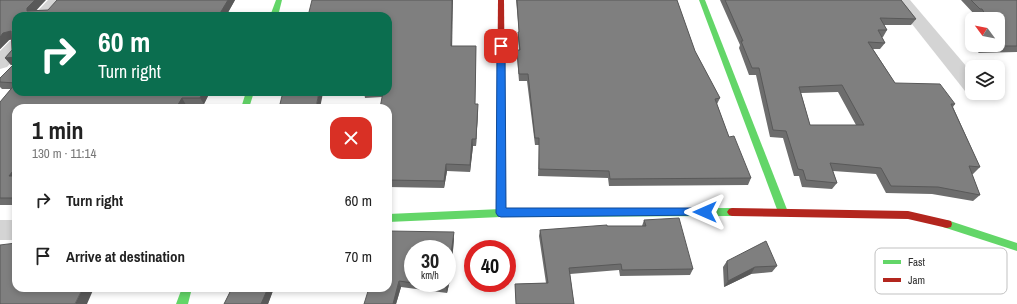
<!DOCTYPE html>
<html lang="en">
<head>
<meta charset="utf-8">
<style>
  :root { --surface:#fff; --page:#f2f2f2; --text:#222; --muted:#767676 }
  body { margin:0; font-family:"Archivo Narrow",sans-serif; background:var(--page); color:var(--text); height:100vh; display:flex; flex-direction:column; font-size:15px; white-space:nowrap }
  * { box-sizing:border-box; margin:0 }
  p { font-size:13px; color:var(--muted) }
  .icon { flex:none; width:22px; height:22px; fill:none; stroke:currentColor; stroke-width:2; stroke-linecap:round; stroke-linejoin:round }
  .map { position:relative; flex:1; overflow:hidden }
  .panel { position:absolute; left:12px; top:104px; width:380px; height:188px; display:flex; flex-direction:column; background:var(--surface); border-radius:12px; box-shadow:0 2px 6px #0003 }
  .panel>* { flex:none }
  .hud { position:absolute; left:12px; top:12px; width:380px; height:84px; border-radius:12px; box-shadow:0 2px 6px #0003; background:#0b6e4f; color:#fff; overflow:hidden }
  .needle { width:26px; rotate:302deg }
  .tools { position:absolute; left:965px; top:12px; display:grid; gap:8px }
  .tools a { display:grid; place-items:center; width:40px; height:40px; border-radius:8px; background:var(--surface); box-shadow:0 2px 6px #0003; font-size:20px }
  .speed { position:absolute; left:404px; top:240px; display:flex; gap:8px; font-size:20px; font-weight:700; text-align:center }
  .speed>* { display:grid; place-content:center; width:52px; height:52px; border-radius:50%; background:var(--surface); box-shadow:0 2px 6px #0003; line-height:1 }
  .speed small { font-size:10px; font-weight:400 }
  .speed .limit { border:6px solid #d22; background:#fff; color:#111 }
  .pin { position:absolute; display:grid; place-items:center; width:34px; height:34px; color:#fff; margin:-17px; border-radius:8px; box-shadow:0 2px 6px #0006 }
  .me { position:absolute; width:44px; margin:-22px; rotate:270deg; stroke-linejoin:round; filter:drop-shadow(0 0 3px #0008) }
  .turn { display:flex; align-items:center; gap:14px; height:84px; padding:0 20px; font-size:18px }
  .turn .icon { width:52px; height:52px; stroke-width:2.5 }
  .turn b { display:block; font-size:28px; line-height:34px }
  .round { display:grid; place-items:center; flex:none; width:42px; height:42px; border-radius:12px; background:var(--page) }
  .summary { display:flex; align-items:center; justify-content:space-between; height:68px; padding:0 20px }
  h1 { font-size:24px; font-weight:700; line-height:30px }
  ul { padding:0; list-style:none }
  li { display:flex; align-items:center; gap:12px; height:56px; padding:0 20px }
  li div { flex:1 }
  li b { display:block; font-size:15px }
  li em { font-style:normal }
  .map>svg:first-child { display:block }
  .lines { fill:none; stroke-linecap:round; stroke-linejoin:round }
  .street { fill:#d4d4d4; fill-rule:evenodd }
  .fast { fill:#63d668; fill-rule:evenodd }
  .jam { fill:#b3261e; fill-rule:evenodd }
  .wall { fill:#6d6d6d; fill-rule:evenodd }
  .shaded-wall { fill:#595959 }
  .building { fill:#7f7f7f; stroke:#595959; fill-rule:evenodd }
  .route { fill:#1a73e8; stroke:#114b97 }
  .key { fill:#fff; stroke:#c1c1c1; stroke-width:1 }
  .key-label { font-size:11px; fill:#303030 }
</style>
</head>
<body>
<div class="map">
<svg width="1017" height="304" viewBox="0 0 1017 304">
  <rect width="100%" height="100%" fill="#fff"/>
  <g class="lines">
    <!-- street -->
    <g class="street">
      <path d="M48,0H65L52,16H33Z"/>
      <path d="M893,0H910L972,73V93L965,91Z"/>
      <path d="M16,39V57L7,67L0,69V51L10,41Z"/>
      <rect x="0" y="220" width="16" height="20"/>
    </g>
    <!-- fast -->
    <g class="fast">
      <path d="M276,0H282L278,16H270Z"/>
      <path d="M699,0H705L788,212L786,215L783,216L780,215L778,212Z"/>
      <path d="M246,92H254L249,108H241Z"/>
      <path d="M732,208L735,209L737,212L735,215L732,216L501,217L388,222V214L501,209Z"/>
      <path d="M947,220L1017,243V251L943,227L942,224L943,221Z"/>
      <path d="M182,288H192L188,304H176Z"/>
    </g>
    <!-- jam -->
    <g class="jam">
      <path d="M498,0H504L506,213L504,216L501,217L498,216L496,213Z"/>
      <path d="M732,208L908,211L947,220L951,221L952,224L951,227L947,228L908,219L732,216L729,215L727,212L729,209Z"/>
    </g>
  </g>
  <!-- wall -->
  <g class="wall">
    <path d="M0,0L36,10H48L235,0L226,16H16L210,92L204,104L186,105L184,108H16V205H0V102L11,89H2L0,87V78L14,64L11,65L5,58L12,50V39L9,40L0,49Z"/>
    <path d="M516,0H677L695,51L720,98L717,104L729,137L751,178L748,185L609,186L608,178L538,176L539,145H535L527,81H519L517,57V50H519L518,39V32H519Z"/>
    <path d="M720,0H901L916,19L911,25H884L887,30L883,37H882L885,43L880,49H873L895,83L955,104L953,107L980,167L973,174H972L980,195L973,201L932,194L886,193L876,174L833,171L837,183L832,189L802,187L799,176H794L783,138L770,137L756,75H749L739,48L740,45ZM838,92L856,125H810L801,93Z"/>
    <path d="M961,0H1017V52L978,53L983,46L998,45V19H979L977,15H975Z"/>
    <path d="M452,46H476L475,104L478,111L476,146H473L470,172L447,171L444,188L388,187V108L382,97L365,98L364,92H388Z"/>
    <path d="M283,92H360L323,93Z"/>
    <path d="M644,220L693,269L690,275L620,276L619,270L570,274L574,304H516L515,284L546,283L539,236L540,230L607,226H642Z"/>
    <path d="M454,238L452,261L453,267L447,293L401,287L396,304H364Z"/>
    <path d="M727,261L777,266L772,272L751,274L724,287L723,267Z"/>
    <path d="M231,288H296L295,289L274,288L268,304H224L232,288Z"/>
  </g>
  <!-- shaded-wall -->
  <g class="shaded-wall">
    <path d="M35,0H46L32,15L27,11V8Z"/>
    <path d="M228,0H235L226,16H220L219,15Z"/>
    <path d="M452,0H453L452,53L451,46Z"/>
    <path d="M11,31L16,38L9,40L0,49V37L3,33Z"/>
    <path d="M16,57V64L11,65L5,58Z"/>
    <path d="M203,92H210L204,104L200,98Z"/>
    <path d="M319,92H322L323,93L320,108H316Z"/>
    <path d="M182,98L186,105L184,108H176Z"/>
    <path d="M478,104V111L476,146V139Z"/>
    <path d="M472,139L473,146L470,172V165Z"/>
    <path d="M446,164L447,171L444,188V181Z"/>
    <path d="M16,167V181L9,176Z"/>
    <path d="M454,232V238L452,263V261L453,267L447,293L446,287Z"/>
    <path d="M755,267L751,274L724,287L728,281Z"/>
    <path d="M399,281L401,287L396,304H393Z"/>
    <path d="M83,288H94L87,304H75Z"/>
    <path d="M268,288H274L268,304H261Z"/>
  </g>
  <!-- building -->
  <g class="building">
    <path d="M0,0H35L27,8V11L48,10L57,0H228L219,15H214L213,16H16V57L5,58L12,50L11,31L3,33L0,37Z"/>
    <path d="M312,0H452L451,46H476L475,104H478L476,139H472L470,165L446,164L444,181L388,180V108H380L383,92H388V16H308Z"/>
    <path d="M517,0H677L695,51L720,98L715,99L729,137L734,136L751,178L610,179L609,171L539,169V138H535L528,74H519L517,50H520L518,32H519Z"/>
    <path d="M725,0H901L916,19L880,18L887,30H878L885,43L868,42L895,83L940,84L955,104H951L980,167L969,166L980,195L938,187L891,186L881,168L830,163L837,183L806,180L803,170L798,169L786,131L773,130L759,68H752L741,41H743ZM842,85L864,125H810L799,87Z"/>
    <path d="M971,0H1017V46H983L985,45H998V19H988L982,9H980Z"/>
    <path d="M16,62V83L0,82V78Z"/>
    <path d="M16,83V92H203L200,98H182L176,108H16V167L9,176H16V198H0V102Z"/>
    <path d="M283,92H319L316,108H279Z"/>
    <path d="M679,218L693,269L622,270L621,264L569,268L574,304H516L515,284L548,283L540,230L607,225V226H646L644,220Z"/>
    <path d="M388,231L454,232L450,261H452L446,287L415,283H447V249H413V283L399,281L393,304H364L369,288H388Z"/>
    <path d="M766,241L777,266L755,267L728,281L727,261Z"/>
    <path d="M16,243V288H83L75,304H0V245Z"/>
    <path d="M232,288H268L261,304H224Z"/>
  </g>
  <!-- route -->
  <path class="route" d="M501,43L505,46L506,208H705L709,210L710,212L709,215L501,217L498,216L496,213L497,46Z"/>
  <!-- legend -->
  <rect x="875" y="248" width="132" height="46" rx="6" class="key"/>
  <rect x="883" y="260" width="18" height="4" fill="#63d668"/>
  <rect x="883" y="278" width="18" height="4" fill="#b3261e"/>
  <g class="key-label">
    <text x="908" y="266">Fast</text>
    <text x="908" y="284">Jam</text>
  </g>
</svg>
<div class="tools">
<a><svg class="needle" viewBox="-14 -14 28 28"><path d="M0-13l5 13h-10z" fill="#e53935"/><path d="M0 13l5-13h-10z" fill="#767676"/></svg></a>
<a><svg class="icon" aria-label="layers" viewBox="0 0 24 24"><path d="M12 4l9 5-9 5-9-5zM3 14l9 5 9-5"/></svg></a>
</div>
<div class="speed"><div>30<small>km/h</small></div><div class="limit">40</div></div>
<div class="pin" style="left:501px;top:46px;background:#d93025"><svg class="icon" aria-label="arrive" viewBox="0 0 24 24"><path d="M6 21V4h12l-3 4 3 4H6"/></svg></div>
<svg class="me" style="left:705px;top:212px" viewBox="-20 -20 40 40"><path d="M0-17L14 15 0 8-14 15z" fill="#1a73e8" stroke="#fff" stroke-width="4"/></svg>
<div class="hud">
<div class="turn"><svg class="icon" aria-label="right" viewBox="0 0 24 24"><path d="M7 20v-9h11M14 6l5 5-5 5"/></svg><div><b>60 m</b>Turn right</div></div>
</div>
<section class="panel">
<div class="summary"><div><h1>1 min</h1><p>130 m · 11:14</p></div><a class="round" style="background:#d93025;color:#fff"><svg class="icon" aria-label="close" viewBox="0 0 24 24"><path d="M6 6l12 12M18 6L6 18"/></svg></a></div>
<ul>
<li><svg class="icon" aria-label="right" viewBox="0 0 24 24"><path d="M7 20v-9h11M14 6l5 5-5 5"/></svg><div><b>Turn right</b></div><em>60 m</em></li>
<li><svg class="icon" aria-label="arrive" viewBox="0 0 24 24"><path d="M6 21V4h12l-3 4 3 4H6"/></svg><div><b>Arrive at destination</b></div><em>70 m</em></li>
</ul>
</section>
</div>
</body>
</html>
